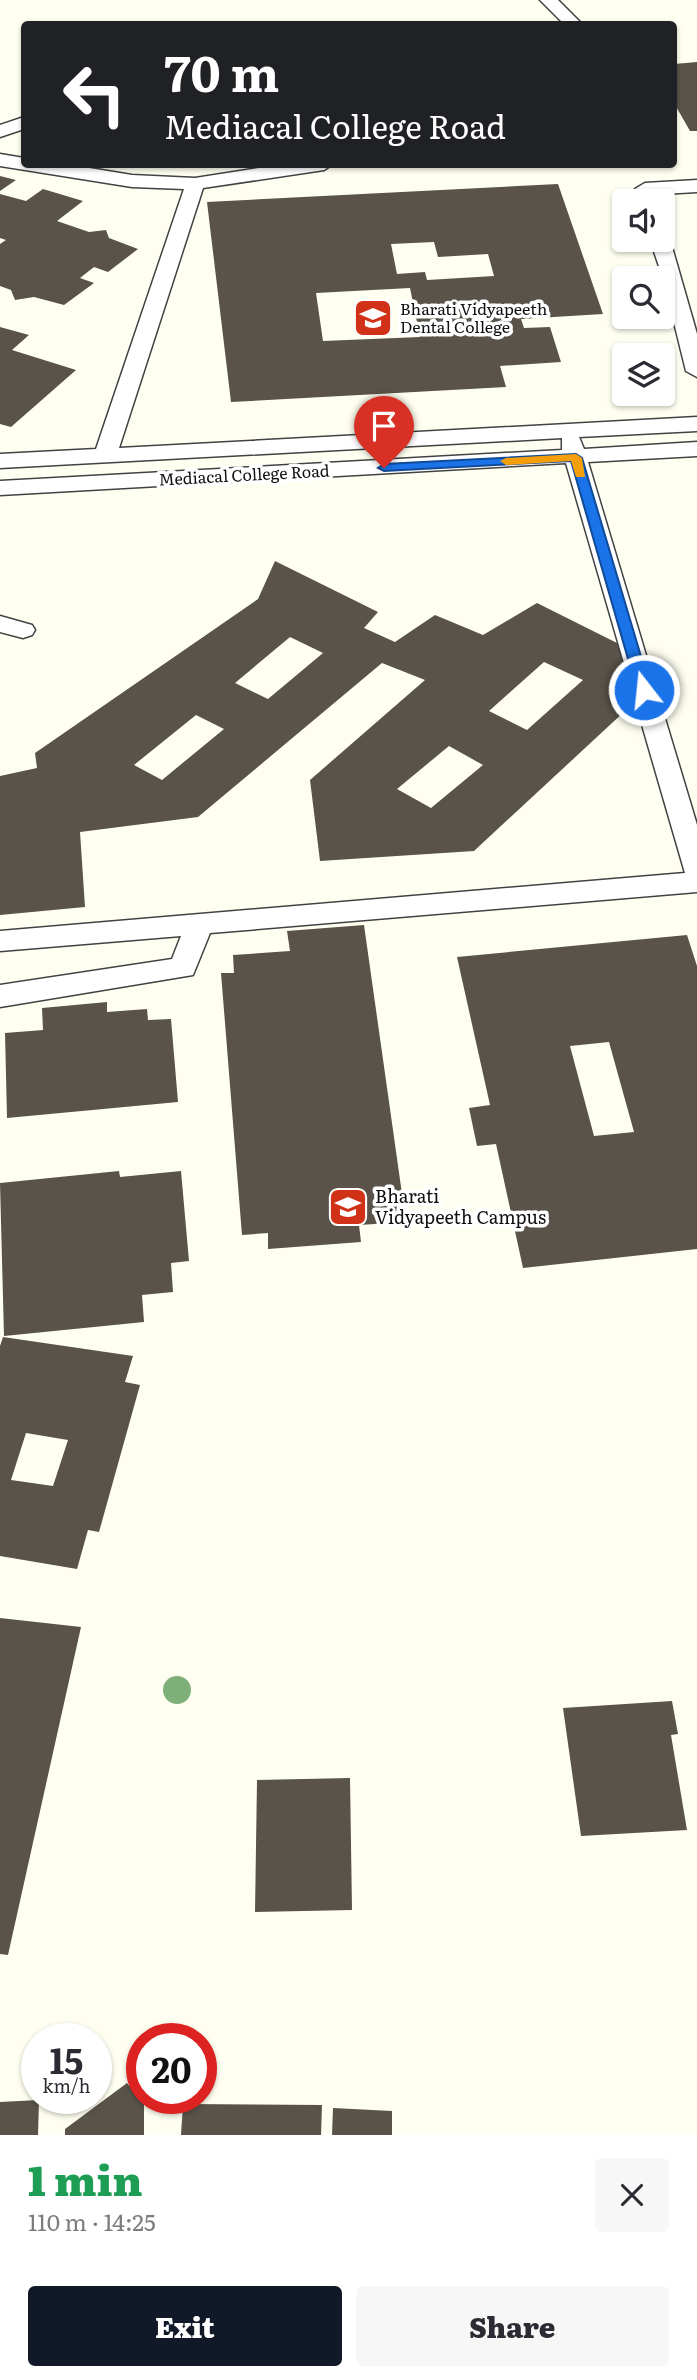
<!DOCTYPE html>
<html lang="en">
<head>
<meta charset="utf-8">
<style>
  :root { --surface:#fff; --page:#f7f7f7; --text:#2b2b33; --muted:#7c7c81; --accent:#111827 }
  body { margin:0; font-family:Literata,serif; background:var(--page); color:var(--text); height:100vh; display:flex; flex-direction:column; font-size:26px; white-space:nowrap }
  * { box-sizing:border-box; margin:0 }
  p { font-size:23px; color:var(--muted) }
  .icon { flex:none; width:38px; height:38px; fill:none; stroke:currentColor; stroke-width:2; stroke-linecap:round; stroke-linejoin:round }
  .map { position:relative; height:2135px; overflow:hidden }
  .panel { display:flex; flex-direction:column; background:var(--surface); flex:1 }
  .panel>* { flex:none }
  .hud { position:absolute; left:21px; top:21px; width:656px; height:147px; border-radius:7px; box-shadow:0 2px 5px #0004; background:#202124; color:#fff; overflow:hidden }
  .controls { position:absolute; left:612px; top:189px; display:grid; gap:14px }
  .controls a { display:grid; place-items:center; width:63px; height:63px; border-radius:7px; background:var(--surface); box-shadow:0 2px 5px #0004; font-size:35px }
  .speed { position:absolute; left:21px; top:2023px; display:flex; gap:14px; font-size:35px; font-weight:700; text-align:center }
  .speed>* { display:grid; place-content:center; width:91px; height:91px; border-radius:50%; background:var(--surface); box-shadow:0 2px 5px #0004; line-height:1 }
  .speed small { font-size:18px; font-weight:400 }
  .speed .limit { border:10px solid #d22; background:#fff; color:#111 }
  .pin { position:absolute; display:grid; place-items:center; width:60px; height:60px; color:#fff; margin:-72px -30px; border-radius:50% 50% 50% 0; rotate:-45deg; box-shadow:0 0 7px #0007 }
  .pin .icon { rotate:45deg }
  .me { position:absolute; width:77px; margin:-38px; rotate:344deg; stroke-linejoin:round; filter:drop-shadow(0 0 5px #0008) }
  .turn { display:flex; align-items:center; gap:24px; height:147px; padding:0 28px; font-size:32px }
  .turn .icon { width:91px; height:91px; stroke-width:2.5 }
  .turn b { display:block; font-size:49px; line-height:60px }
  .round { display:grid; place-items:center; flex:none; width:74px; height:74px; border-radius:7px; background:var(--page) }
  .overview { display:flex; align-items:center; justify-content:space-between; height:119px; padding:0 28px }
  h1 { font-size:42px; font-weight:800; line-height:52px; color:#1e9e55 }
  .cta { display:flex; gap:14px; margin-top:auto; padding:14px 28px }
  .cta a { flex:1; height:80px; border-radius:7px; background:var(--accent); color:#fff; font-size:28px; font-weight:800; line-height:80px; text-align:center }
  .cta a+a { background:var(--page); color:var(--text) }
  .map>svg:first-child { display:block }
  .building { fill:#59534a; fill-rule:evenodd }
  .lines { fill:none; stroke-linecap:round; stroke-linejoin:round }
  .lane-casing { stroke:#424242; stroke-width:3 }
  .lane { fill:#fff; fill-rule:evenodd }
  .tree { fill:#80b079 }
  .route { fill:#1a73e8; stroke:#114b97; stroke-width:2 }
  .slow { fill:#f59e0b }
  .labels { text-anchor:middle; stroke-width:7; stroke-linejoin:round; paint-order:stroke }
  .far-poi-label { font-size:16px; fill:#0f0f0f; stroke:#fff; text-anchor:start }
  .far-street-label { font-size:16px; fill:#0f0f0f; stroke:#fff }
  .poi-label { font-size:18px; fill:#0f0f0f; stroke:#fff; text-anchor:start }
</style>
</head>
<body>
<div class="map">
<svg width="697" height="2135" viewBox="0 0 697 2135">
  <rect width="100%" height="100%" fill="#fffff1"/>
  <!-- building -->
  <g class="building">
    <path d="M697,62V131H690L674,103V64Z"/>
    <path d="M0,176L16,180L0,191Z"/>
    <path d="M558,184L603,314L521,319L524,328L550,327L561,362L500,366L506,387L231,402L207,202ZM434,242L438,257L488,254L494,276L427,280L425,272L397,274L391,244ZM410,288L420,337L323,341L316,293Z"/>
    <path d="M43,189L83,201L57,221L89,232L106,230L109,238L138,249L108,272L94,267L80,278L94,283L64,305L34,297L15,300L11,290L0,286V244L6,240L0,238V194L26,201Z"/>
    <path d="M0,327L29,335L12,350L76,370L11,427L0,424Z"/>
    <path d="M275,561L378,612L364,628L395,642L435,615L483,635L537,603L623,646L639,698L474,851L320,861L310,780L425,680L382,663L198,817L80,832L85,907L0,915V776L37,768L35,753L258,599ZM290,637L323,653L268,699L235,683ZM544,662L583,680L527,730L489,711ZM196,715L224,729L162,780L134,765ZM449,746L483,765L431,808L397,789Z"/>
    <path d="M364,925L406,1222L359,1225L361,1242L268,1249V1233L242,1235L221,973H234L233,955L290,951L287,931Z"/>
    <path d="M687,935L697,966V1249L523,1268L496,1144L477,1146L469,1108L490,1105L457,957ZM609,1042L634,1132L594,1136L570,1046Z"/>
    <path d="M107,1002V1012L147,1009L148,1020L171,1019L178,1102L7,1118L5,1033L43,1030L42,1008Z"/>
    <path d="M119,1171L120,1177L181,1171L189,1261L171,1263L173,1292L142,1295L144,1322L4,1336L0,1183Z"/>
    <path d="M3,1337L133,1356L125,1382L140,1385L99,1532L88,1530L77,1569L0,1556V1346ZM26,1433L68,1440L53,1486L11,1480Z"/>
    <path d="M0,1618L81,1627L8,1955L0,1954Z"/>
    <path d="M672,1701L678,1734L671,1735L687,1830L581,1836L563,1708Z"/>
    <path d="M350,1778L352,1910L255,1912L257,1780Z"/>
    <path d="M127,2083L144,2104V2135H65V2129Z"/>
    <path d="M39,2100L38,2135H0V2102Z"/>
    <path d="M183,2104L322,2105L321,2135H181Z"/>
    <path d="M333,2108L392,2111V2135H332Z"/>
  </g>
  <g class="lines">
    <!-- lane casing -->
    <g class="lane-casing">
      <g id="lane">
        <path d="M540,0H558L582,24H564Z"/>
        <path d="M24,117V129L0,137V125Z"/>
        <path d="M0,154L24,158V164H65L132,175L195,178L284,164H333L324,170L203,188L119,448L697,417V431L579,437L584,449L697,442V456L588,462L697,825V892L210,933L193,975L0,1007V985L172,959L181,936L0,951V931L685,873L566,463L0,495V481L562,450V438L0,468V454L96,449L184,189L132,187L0,166Z"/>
        <path d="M697,180V192L645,195L635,189L645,183Z"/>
        <path d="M663,235L670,240L697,334V377L686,371L663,278L650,240H663Z"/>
        <path d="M0,616L32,625L35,630L32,635L23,638L0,632Z"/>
      </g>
    </g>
    <!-- lane -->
    <use href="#lane" class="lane"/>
  </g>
  <!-- trees -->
  <circle class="tree" cx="177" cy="1690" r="14"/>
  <!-- route -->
  <path class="route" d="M576,454L582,458L651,690L649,693H639L637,690L571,461L384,471L378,468L384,464Z"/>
  <!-- slow -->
  <path class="slow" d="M576,454L582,458L585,477H576L571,461L506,465L500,461L506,458Z"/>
  <!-- icons -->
  <defs>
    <g id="university-square" transform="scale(2.0125)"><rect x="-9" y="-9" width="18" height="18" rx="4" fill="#d03117" stroke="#fff"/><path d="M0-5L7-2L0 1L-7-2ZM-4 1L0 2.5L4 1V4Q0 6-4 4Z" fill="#fff"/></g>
  </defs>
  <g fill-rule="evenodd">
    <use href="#university-square" x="373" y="318"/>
    <use href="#university-square" x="348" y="1207"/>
  </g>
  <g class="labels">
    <!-- far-poi labels -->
    <g class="far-poi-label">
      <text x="400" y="315">Bharati Vidyapeeth<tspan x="400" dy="18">Dental College</tspan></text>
    </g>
    <!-- far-street labels -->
    <g class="far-street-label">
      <text transform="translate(244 475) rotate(-3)" y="6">Mediacal College Road</text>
    </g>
    <!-- poi labels -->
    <g class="poi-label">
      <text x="375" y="1203">Bharati<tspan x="375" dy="21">Vidyapeeth Campus</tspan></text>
    </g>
  </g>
</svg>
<div class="controls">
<a><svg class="icon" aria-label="sound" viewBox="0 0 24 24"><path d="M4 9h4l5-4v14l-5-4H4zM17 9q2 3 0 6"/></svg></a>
<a><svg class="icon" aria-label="search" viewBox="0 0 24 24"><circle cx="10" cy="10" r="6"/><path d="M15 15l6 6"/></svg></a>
<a><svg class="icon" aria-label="layers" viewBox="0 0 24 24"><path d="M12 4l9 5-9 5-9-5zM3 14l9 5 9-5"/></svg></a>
</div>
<div class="speed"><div>15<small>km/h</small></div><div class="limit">20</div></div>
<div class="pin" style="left:384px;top:468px;background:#d93025"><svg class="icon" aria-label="arrive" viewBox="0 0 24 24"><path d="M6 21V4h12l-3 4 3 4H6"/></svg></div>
<svg class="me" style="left:644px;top:690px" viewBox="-20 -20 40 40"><circle r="17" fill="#1a73e8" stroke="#fff" stroke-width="3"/><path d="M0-11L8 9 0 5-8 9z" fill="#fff"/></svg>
<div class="hud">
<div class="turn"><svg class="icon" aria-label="left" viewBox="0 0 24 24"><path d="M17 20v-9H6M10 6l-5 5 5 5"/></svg><div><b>70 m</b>Mediacal College Road</div></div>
</div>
</div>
<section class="panel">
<div class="overview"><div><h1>1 min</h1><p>110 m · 14:25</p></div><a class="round"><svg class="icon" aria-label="close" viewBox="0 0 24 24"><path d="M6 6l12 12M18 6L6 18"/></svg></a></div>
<div class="cta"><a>Exit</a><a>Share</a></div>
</section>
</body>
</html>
